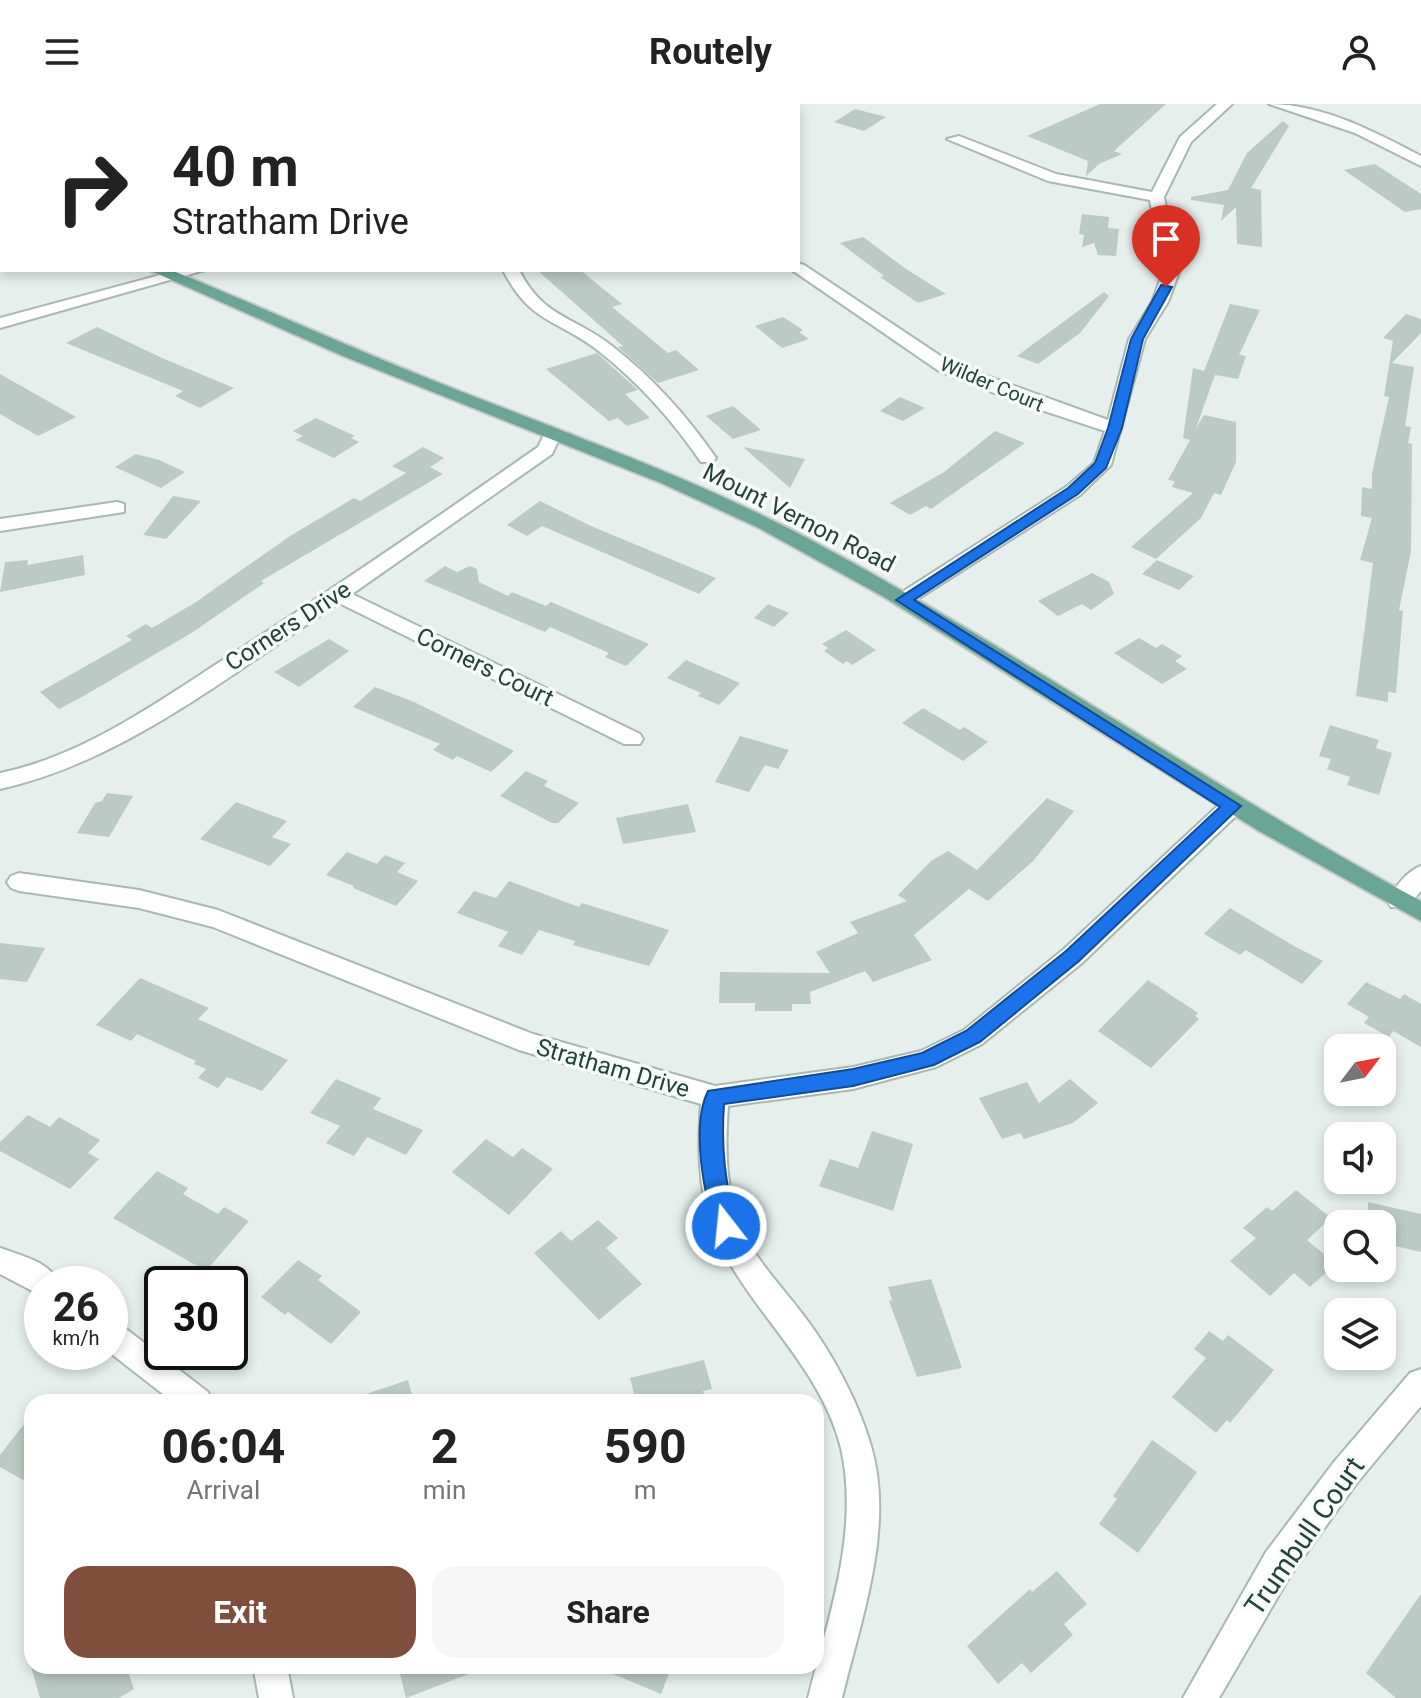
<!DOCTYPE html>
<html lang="en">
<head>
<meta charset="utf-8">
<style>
  :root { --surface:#fff; --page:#f6f6f6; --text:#222; --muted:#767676; --accent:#804e3d }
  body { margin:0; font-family:Roboto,sans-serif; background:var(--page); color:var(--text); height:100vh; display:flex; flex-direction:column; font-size:30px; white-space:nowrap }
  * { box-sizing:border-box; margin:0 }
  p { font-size:26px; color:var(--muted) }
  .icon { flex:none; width:44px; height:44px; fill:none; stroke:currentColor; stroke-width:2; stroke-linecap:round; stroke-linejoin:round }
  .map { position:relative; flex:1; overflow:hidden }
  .sheet { position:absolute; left:24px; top:1290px; width:800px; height:280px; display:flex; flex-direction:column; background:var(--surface); border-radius:24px; box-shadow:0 4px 12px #0003 }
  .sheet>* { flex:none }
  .hud { position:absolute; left:0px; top:0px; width:800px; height:168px; box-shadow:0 4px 12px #0003; background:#fff; color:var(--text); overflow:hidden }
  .needle { width:52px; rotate:58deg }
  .controls { position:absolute; left:1324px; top:930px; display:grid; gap:16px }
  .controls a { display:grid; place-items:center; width:72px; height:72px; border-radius:16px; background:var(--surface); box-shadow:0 4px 12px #0003; font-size:40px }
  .speed { position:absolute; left:24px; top:1162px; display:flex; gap:16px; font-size:40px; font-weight:700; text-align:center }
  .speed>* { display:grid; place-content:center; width:104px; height:104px; border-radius:50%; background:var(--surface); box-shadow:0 4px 12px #0003; line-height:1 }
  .speed small { font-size:20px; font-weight:400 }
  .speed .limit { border:4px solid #111; border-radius:12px; background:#fff; color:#111 }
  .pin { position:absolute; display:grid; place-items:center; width:68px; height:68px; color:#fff; margin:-82px -34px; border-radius:50% 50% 50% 0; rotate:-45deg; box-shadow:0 0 8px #0007 }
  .pin .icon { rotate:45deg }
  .me { position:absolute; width:88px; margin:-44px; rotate:344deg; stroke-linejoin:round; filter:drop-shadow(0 0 6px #0008) }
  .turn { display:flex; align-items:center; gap:28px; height:168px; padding:0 40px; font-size:36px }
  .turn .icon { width:104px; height:104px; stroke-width:2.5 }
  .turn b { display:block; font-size:56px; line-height:68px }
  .eta { display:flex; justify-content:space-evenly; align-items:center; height:136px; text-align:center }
  .eta b { font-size:48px; font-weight:700; line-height:56px }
  .cta { display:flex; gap:16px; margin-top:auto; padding:16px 40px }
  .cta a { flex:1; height:92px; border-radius:24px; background:var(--accent); color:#fff; font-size:32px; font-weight:700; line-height:92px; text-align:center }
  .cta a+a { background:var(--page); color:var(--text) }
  header { display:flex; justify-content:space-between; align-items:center; height:104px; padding:0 40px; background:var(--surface); font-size:36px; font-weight:700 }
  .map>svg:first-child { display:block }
  .building { fill:#bbcac4 }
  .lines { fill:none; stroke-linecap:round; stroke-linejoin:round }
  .minor-casing { stroke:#a8b8b2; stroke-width:4 }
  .major-casing { stroke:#c2cac8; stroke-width:4 }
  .minor { fill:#fff; fill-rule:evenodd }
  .major { fill:#6aa596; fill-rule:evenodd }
  .route { fill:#1a73e8; stroke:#114b97; stroke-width:2 }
  .labels { text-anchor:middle; stroke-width:7; stroke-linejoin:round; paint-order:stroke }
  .far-street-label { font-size:20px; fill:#24423a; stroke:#f7fbf9 }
  .street-label { font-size:24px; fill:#24423a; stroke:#f7fbf9 }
  .near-street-label { font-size:28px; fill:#24423a; stroke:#f7fbf9 }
</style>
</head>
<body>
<header><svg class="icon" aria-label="menu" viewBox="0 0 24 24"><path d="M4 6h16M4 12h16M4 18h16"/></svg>Routely<svg class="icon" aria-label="person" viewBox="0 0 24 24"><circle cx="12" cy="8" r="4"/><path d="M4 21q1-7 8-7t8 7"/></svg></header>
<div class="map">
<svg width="1421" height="1594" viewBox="0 0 1421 1594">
  <rect width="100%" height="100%" fill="#e6efeb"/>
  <!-- building -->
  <g class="building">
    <path d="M1100,0H1166L1114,47L1122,50L1099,60L1086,72L1088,57L1027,32Z"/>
    <path d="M855,5L886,13L864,27L834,18Z"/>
    <path d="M1283,17L1289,22L1251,84L1261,86L1262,143L1237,140L1236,103L1221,117L1224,101L1191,96V93L1228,86L1247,49Z"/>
    <path d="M1375,60L1421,90V105L1405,108L1344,66Z"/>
    <path d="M1082,110L1109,113L1108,124L1119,125L1116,152L1098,151L1094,139L1082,143L1084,131L1079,130Z"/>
    <path d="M863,133L906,165L946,190L918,199L880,173L884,172L840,139Z"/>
    <path d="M537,166H580L622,200L612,203L668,249L676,246L699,266L658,279L618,243L623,242Z"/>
    <path d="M1104,188L1109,192L1080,229L1038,260L1017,252Z"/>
    <path d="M1230,200L1260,206L1239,251L1246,252L1238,275L1215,271L1196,324L1204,311L1236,318V358L1221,391L1214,389L1201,414L1156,455L1131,443L1193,389L1172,383L1175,377L1168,376L1190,336L1183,334L1193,264L1204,267Z"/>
    <path d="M1406,210L1421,215V229L1392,259L1414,263L1405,322L1411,323L1408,339L1412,340L1411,447L1399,506L1403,507L1396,589L1388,588V598L1356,592L1373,459L1360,456L1372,414L1361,412L1362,383L1372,385V369L1389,293L1384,292L1393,237L1383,234Z"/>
    <path d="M783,213L803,226L799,228L809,235L782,244L755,222Z"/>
    <path d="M97,223L162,254L234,284L200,304L175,292L183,287L66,239Z"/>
    <path d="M597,249L638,286L625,290L650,314L627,322L618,314L609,317L546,265Z"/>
    <path d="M0,270L76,313L38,332L0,310Z"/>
    <path d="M900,293L925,304L903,317L880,307Z"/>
    <path d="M733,302L761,326L733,335L706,312Z"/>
    <path d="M316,314L355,332L351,334L359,338L334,354L296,336L303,332L293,327Z"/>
    <path d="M995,327L1025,339L931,405L926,402L910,411L890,399L944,368Z"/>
    <path d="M423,343L444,354L430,363L443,370L261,477L264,479L193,528L82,593L59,605L40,588L132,536L126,532L146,520L152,524L196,498L290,432L354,394L360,397L406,369L392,362Z"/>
    <path d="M743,343L805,355L790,384Z"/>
    <path d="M136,350L159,356L185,368L161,384L115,363Z"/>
    <path d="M173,392L201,397L166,435L143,431Z"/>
    <path d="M540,397L591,422L716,474L699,490L542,422L527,432L507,421Z"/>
    <path d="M83,451L85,471L0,488L5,458L28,456L27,461Z"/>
    <path d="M1157,456L1194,472L1179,486L1142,470Z"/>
    <path d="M445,462L457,468L470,462L477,465L479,478L508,492L512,488L546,502L551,498L649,540L626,562L605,553L609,549L550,523L545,528L424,477Z"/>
    <path d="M1092,469L1109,478L1114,490L1091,506L1082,500L1058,512L1038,497Z"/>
    <path d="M768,500L789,509L774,523L754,514Z"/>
    <path d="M846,526L876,546L852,561L847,557L843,560L824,547L828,544L822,540Z"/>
    <path d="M1139,534L1156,544L1162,540L1182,552L1175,557L1187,565L1162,580L1114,549Z"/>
    <path d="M329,535L349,547L299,583L274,568Z"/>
    <path d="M686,556L740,579L719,601L698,592L701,589L667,574Z"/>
    <path d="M375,583L414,598L514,647L491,668L457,652L453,656L433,646L440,640L353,603Z"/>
    <path d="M923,604L960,626L964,623L988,638L963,657L902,619Z"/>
    <path d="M1330,621L1379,636L1376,644L1392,649L1379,691L1347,681L1350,673L1327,665L1331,655L1319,652Z"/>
    <path d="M740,632L789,646L778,665L765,661L749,688L715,678Z"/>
    <path d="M526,667L548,677L544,682L579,699L558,719H552L500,692Z"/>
    <path d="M107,689L133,692L109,733L77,729L95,699L102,697Z"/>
    <path d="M1047,694L1074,707L1033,757L988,797L969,785L914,831L932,856L873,878L865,867L810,888L811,900H792V907H755V899H719L720,868L830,869L816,848L858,829L850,818L907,797L898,791L931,757L948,747L977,766Z"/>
    <path d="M236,698L287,717L272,733L291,740L270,762L200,735Z"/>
    <path d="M688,700L696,728L623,740L616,714Z"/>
    <path d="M347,748L377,760L385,751L405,759L397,768L418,777L396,802L353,784L354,782L326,771Z"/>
    <path d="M509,777L579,803L582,799L669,826L649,862L573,841L575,837L539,826L522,851L498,842L508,828L457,809L474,787L496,794Z"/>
    <path d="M1230,804L1294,842L1323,857L1302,880L1246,846L1240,851L1204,830Z"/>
    <path d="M0,839L45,844L27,878L0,875Z"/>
    <path d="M140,874L209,904L198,915L288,956L262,987L227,973L218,984L198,974L206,965L194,960L196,957L137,930L131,937L96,921Z"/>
    <path d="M1148,876L1198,909L1195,912L1199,915L1151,964L1098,927Z"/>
    <path d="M1366,878L1400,895L1404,890L1421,900V943L1393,927L1389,933L1364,919L1369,913L1347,900Z"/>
    <path d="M336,975L381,994L373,1005L423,1026L406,1051L367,1033L354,1052L326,1039L340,1022L310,1009Z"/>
    <path d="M1070,975L1098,999L1073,1019L1024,1035L1020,1029L1002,1035L979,994L1027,978L1039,999Z"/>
    <path d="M28,1011L50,1023L59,1013L100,1036L88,1049L99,1055L70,1085L0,1047V1038Z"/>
    <path d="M872,1027L913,1040L893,1107L819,1082L830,1055L858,1064Z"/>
    <path d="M486,1035L513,1053L522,1044L553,1065L509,1111L452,1068Z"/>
    <path d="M157,1067L188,1084L183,1090L218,1110L224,1103L249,1117L206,1167L113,1114Z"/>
    <path d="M1296,1086L1331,1114L1307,1136L1336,1160L1310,1183L1294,1169L1270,1192L1230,1157L1256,1134L1243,1124L1267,1103L1272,1107Z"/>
    <path d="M1368,1098L1421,1110V1148L1382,1139V1120H1368Z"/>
    <path d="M598,1116L618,1134L606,1144L642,1180L599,1216L534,1149L561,1127L571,1137Z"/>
    <path d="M298,1156L322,1172L318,1176L361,1208L331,1240L288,1208L285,1211L261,1193Z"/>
    <path d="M931,1175L962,1264L917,1273L889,1197L892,1196L888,1183Z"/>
    <path d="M1209,1227L1223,1237L1228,1231L1274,1266L1230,1319L1227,1316L1216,1329L1172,1293L1206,1254L1194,1245Z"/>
    <path d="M704,1256L712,1285L703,1287L706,1298H636L630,1274Z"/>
    <path d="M408,1276L414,1298H354V1294Z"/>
    <path d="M32,1310V1381L0,1363V1351Z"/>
    <path d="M1152,1336L1197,1368L1138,1449L1099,1420L1117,1395L1113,1392Z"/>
    <path d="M1057,1467L1087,1500L1064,1520L1073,1531L1031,1569L1022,1559L998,1580L967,1542L1030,1485L1032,1488Z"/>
    <path d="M1421,1490V1594H1396L1366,1569Z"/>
    <path d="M31,1562H126L134,1585L119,1594H40Z"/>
    <path d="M398,1562H487V1563L406,1594Z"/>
    <path d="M594,1562H672L661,1590Z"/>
  </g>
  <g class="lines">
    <!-- minor casing -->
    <g class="minor-casing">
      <g id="minor">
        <path d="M1217,0H1232L1191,38L1164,93L1179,168L1168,198L1145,235L1111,361L1080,391L910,500H896L893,496L896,492L1066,383L1094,359L1105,327L1014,297L939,267L792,166H798V159L804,161L951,259L1108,316L1129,235L1152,198L1163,168L1150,96L1048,77L947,35L959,32L1056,70L1152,88L1180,33Z"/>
        <path d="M1269,0C1323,0 1375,28 1421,52V62L1355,29Z"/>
        <path d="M179,166H205L0,224V214Z"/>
        <path d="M503,166H519C543,214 574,212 612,242C653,274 687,312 716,354L713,358H701C673,317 639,279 600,248C558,215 530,220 503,166Z"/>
        <path d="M552,326L561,331L552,350L352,490L640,630L643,635L640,640H624L339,499C233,568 125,657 0,685V669C83,652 156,599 226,554C332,486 435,415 538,343L546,327Z"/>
        <path d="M117,398L124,400V408L0,427V415Z"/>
        <path d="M1232,694L1240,696L1243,702L1240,708L1082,859L982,940L936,963L853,985L728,1002C725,1043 725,1090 743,1128C758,1159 784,1185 804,1212C832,1249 858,1297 871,1342C895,1423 861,1515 842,1594H808C828,1515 860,1427 841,1344C819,1256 740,1200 711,1120C698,1082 698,1040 701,1000L519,946L213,823L139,804L19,787L11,784L7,778L11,772L19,769L139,786L218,806L533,930L715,982L853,963L921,947L964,926L1064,845L1224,696Z"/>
        <path d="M1421,762V787L1407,803H1391L1387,797C1394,784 1407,767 1421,762Z"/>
        <path d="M0,1144C22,1152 49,1157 60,1180H42V1192L0,1170Z"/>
        <path d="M110,1217L121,1221L208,1288L212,1298H173L109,1248Z"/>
        <path d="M1421,1265V1302L1356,1380L1290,1472L1219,1594H1183L1266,1448L1334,1358L1410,1269Z"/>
        <path d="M253,1562H287L293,1594H259Z"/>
      </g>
    </g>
    <!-- major casing -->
    <g class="major-casing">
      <g id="major">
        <rect x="0" y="99" width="2" height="9"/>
        <path d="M149,166H171C266,205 360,248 457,286C579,334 704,378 820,441C1025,551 1216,687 1421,797V817L1259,727L884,493L759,424L661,379L343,252Z"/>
      </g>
    </g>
    <!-- minor -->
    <use href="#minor" class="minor"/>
    <!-- major -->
    <use href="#major" class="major"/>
  </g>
  <!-- route -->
  <path class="route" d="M1161,181L1172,183L1143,235L1122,324L1106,364L1078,390L914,496L1241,702L1079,857L980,938L934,961L853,982L724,1000C721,1044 725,1080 737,1122L734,1128H719C703,1095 691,1021 708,987L853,965L922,949L966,927L1066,847L1220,703L896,496L1068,384L1095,359L1108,324L1131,235Z"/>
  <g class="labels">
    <!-- far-street labels -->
    <g class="far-street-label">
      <text transform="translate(992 280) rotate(23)" y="7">Wilder Court</text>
    </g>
    <!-- street labels -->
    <g class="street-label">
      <text transform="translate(799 414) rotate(27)" y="8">Mount Vernon Road</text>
      <text transform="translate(288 522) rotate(-33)" y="8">Corners Drive</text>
      <text transform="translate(485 563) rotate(26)" y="8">Corners Court</text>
      <text transform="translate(613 964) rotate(16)" y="8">Stratham Drive</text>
    </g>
    <!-- near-street labels -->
    <g class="near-street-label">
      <text transform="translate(1304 1432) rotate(-55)" y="10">Trumbull Court</text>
    </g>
  </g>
</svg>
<div class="controls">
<a><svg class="needle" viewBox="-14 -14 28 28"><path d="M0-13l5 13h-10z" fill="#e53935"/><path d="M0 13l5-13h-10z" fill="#767676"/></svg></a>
<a><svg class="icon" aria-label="sound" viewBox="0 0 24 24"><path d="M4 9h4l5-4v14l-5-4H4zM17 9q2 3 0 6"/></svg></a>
<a><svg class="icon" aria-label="search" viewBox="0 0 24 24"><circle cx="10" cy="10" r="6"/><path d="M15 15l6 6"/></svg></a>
<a><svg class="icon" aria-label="layers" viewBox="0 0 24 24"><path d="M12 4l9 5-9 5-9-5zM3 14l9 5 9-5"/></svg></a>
</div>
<div class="speed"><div>26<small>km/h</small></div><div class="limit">30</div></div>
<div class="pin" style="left:1166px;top:183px;background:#d93025"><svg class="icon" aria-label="arrive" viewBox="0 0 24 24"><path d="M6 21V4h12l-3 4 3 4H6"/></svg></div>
<svg class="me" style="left:726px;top:1122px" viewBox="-20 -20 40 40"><circle r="17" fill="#1a73e8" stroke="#fff" stroke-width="3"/><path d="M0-11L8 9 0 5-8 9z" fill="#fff"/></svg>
<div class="hud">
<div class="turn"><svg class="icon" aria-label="right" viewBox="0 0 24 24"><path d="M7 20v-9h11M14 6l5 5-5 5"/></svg><div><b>40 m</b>Stratham Drive</div></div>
</div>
<section class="sheet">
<div class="eta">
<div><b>06:04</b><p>Arrival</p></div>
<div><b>2</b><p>min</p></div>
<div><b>590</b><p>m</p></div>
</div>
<div class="cta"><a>Exit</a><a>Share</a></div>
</section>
</div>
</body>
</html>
